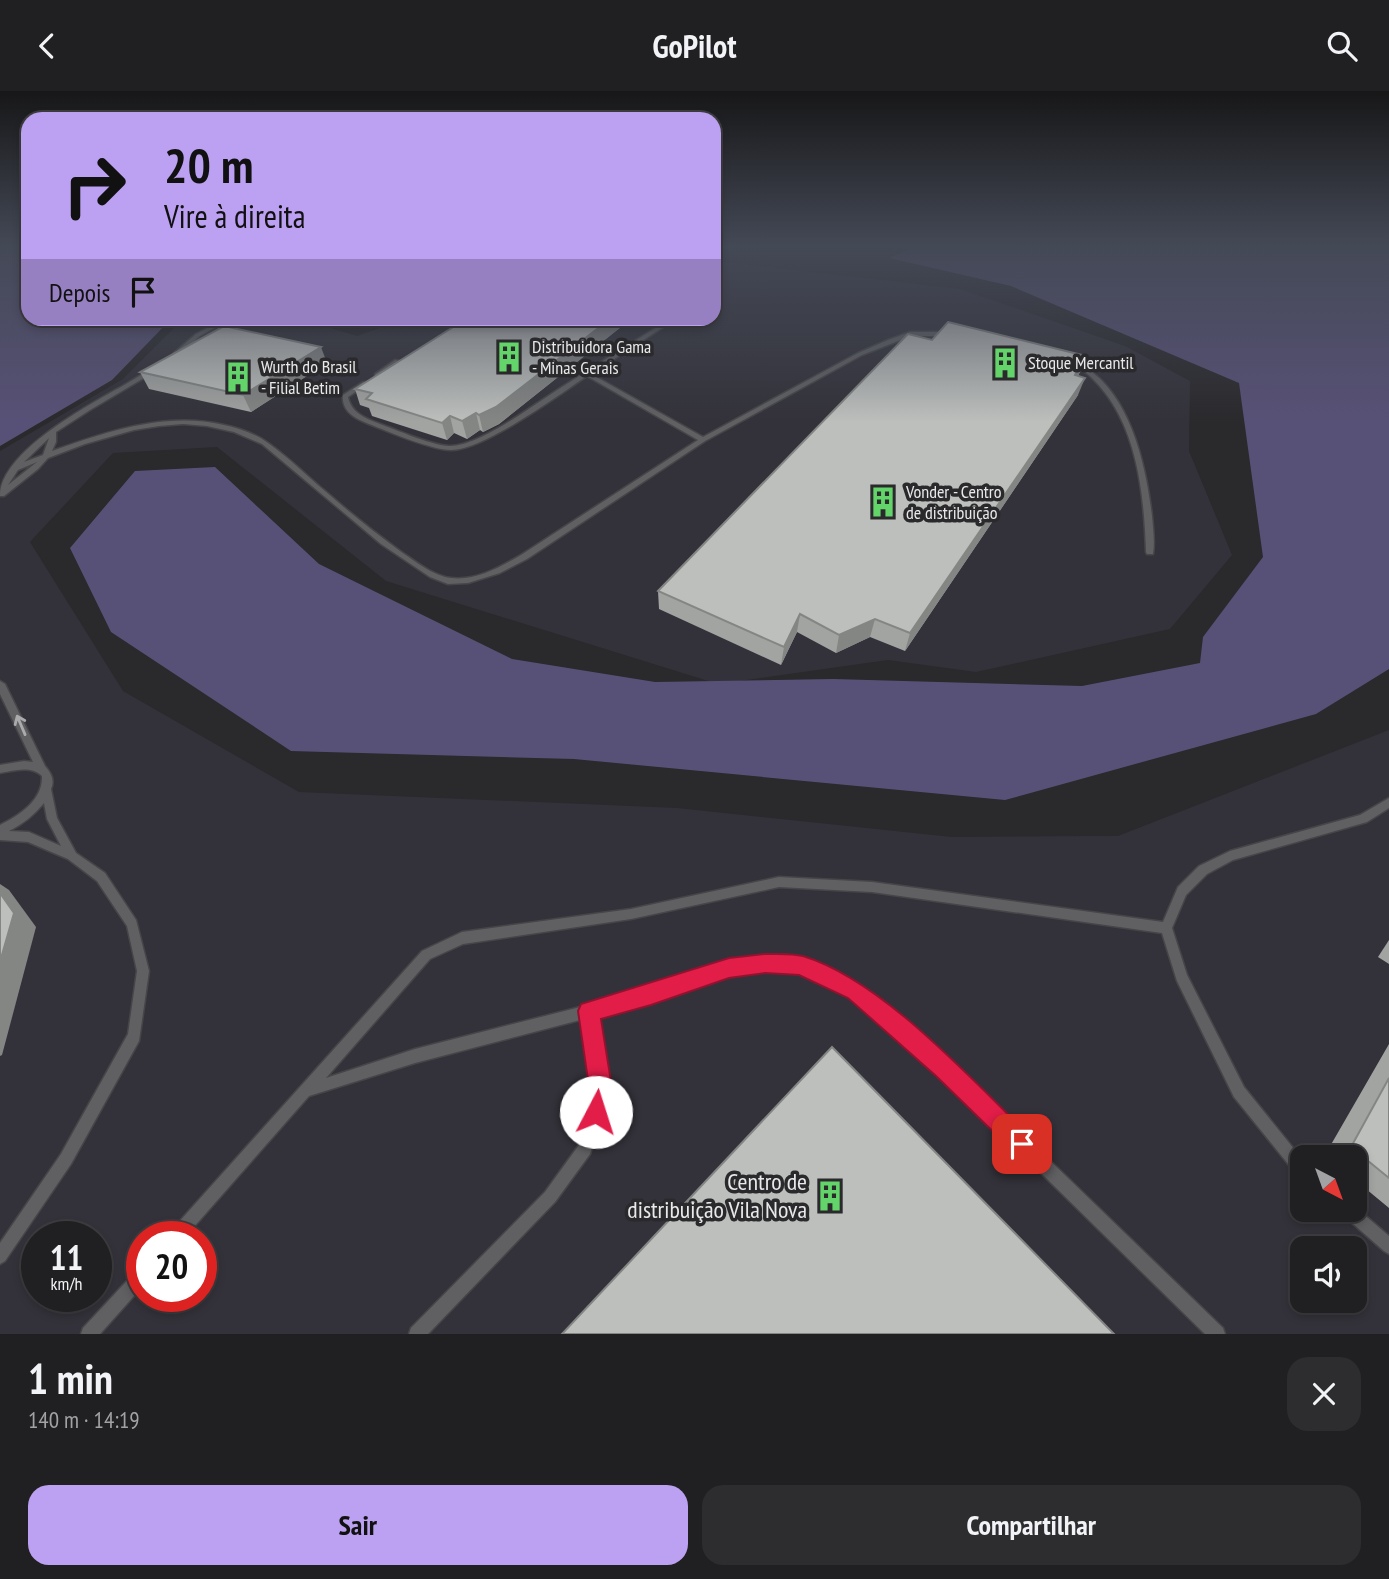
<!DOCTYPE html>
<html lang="pt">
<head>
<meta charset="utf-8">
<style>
  :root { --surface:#201f21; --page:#2d2c2e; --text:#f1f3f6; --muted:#a2a2a5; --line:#3d3d3f; --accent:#bca0f2 }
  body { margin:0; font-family:"PT Sans Narrow",sans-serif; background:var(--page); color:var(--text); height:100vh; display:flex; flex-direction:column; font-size:26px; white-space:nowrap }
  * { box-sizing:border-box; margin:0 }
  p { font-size:23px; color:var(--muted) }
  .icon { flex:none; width:38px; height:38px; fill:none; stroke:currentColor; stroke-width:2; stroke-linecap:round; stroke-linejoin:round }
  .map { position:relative; height:1243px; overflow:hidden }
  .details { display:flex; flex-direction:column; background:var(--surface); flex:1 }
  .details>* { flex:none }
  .hud { position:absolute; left:21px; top:21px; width:700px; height:214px; border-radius:21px; box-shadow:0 4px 10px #0003,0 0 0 2px var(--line); background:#bca0f2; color:#111; overflow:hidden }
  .needle { width:46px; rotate:139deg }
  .fabs { position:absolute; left:1290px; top:1054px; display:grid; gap:14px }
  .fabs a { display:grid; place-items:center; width:77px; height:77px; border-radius:14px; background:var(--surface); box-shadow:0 4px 10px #0003,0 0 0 2px var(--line); font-size:35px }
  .speed { position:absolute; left:21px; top:1130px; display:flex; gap:14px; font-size:35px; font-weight:700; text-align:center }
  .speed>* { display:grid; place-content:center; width:91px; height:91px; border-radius:50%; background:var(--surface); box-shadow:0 4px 10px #0003,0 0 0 2px var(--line); line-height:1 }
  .speed small { font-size:18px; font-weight:400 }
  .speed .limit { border:10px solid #d22; background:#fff; color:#111 }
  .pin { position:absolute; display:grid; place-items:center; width:60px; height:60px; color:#fff; margin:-30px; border-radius:14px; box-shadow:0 4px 10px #0006 }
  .me { position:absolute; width:77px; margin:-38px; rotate:5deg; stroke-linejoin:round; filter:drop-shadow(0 0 5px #0008) }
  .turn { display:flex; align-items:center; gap:24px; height:147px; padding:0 28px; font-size:32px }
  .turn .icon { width:91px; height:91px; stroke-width:2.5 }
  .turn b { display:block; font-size:49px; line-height:60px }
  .then { display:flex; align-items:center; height:66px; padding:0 28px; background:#0003; gap:14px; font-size:26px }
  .round { display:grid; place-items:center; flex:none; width:74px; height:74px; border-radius:21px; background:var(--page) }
  .headline { display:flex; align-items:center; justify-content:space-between; height:119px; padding:0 28px }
  h1 { font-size:42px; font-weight:700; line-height:52px }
  .button { display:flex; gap:14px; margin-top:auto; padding:14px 28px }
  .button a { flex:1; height:80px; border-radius:21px; background:var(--accent); color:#111; font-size:28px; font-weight:700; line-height:80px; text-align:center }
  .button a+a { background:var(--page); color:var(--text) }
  header { display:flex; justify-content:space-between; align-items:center; height:91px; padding:0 28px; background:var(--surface); font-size:32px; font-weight:700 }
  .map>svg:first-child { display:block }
  .built { fill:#33323a; fill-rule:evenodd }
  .forest { fill:#585177 }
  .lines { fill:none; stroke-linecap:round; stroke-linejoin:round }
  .lane-casing { stroke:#464648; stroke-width:3 }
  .lane { fill:#606063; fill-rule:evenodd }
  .wall { fill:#a2a4a2 }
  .shaded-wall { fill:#848684 }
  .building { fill:#bcbfbc; stroke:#848684; stroke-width:2 }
  .oneway { stroke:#ababae }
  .route { fill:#e11d48; stroke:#92132f; stroke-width:2 }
  .labels { text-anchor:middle; stroke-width:7; stroke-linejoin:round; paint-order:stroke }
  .far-poi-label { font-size:18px; fill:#e9e9eb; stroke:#2a292c; text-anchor:start }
  .near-poi-label { font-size:24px; fill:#e9e9eb; stroke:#2a292c; text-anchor:end }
</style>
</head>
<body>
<header><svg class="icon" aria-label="back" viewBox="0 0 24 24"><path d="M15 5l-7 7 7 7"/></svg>GoPilot<svg class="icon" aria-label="search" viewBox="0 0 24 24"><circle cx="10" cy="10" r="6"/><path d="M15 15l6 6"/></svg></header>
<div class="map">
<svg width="1389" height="1243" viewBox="0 0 1389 1243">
  <rect width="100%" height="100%" fill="#2a292c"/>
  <!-- built -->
  <path class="built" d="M714,170L960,198L1125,255L1190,290L1189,360L1232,464L1170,538L976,581L888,569L718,593L386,490L217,356L113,362L30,451L123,600L299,701L677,717L952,746L1118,745L1389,639V1243H0V360L123,288L183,228H302L357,245L404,228H714ZM1302,1066H1354V1118H1302ZM37,1146H96V1206H37ZM142,1146H201V1206H142ZM1302,1157H1354V1209H1302Z"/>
  <!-- forest -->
  <g class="forest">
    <path d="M0,157H28V228H171L112,289L0,355Z"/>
    <path d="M913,157H1389V578L1316,623L1005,709L574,668L291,660L111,541L70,457L135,380L215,376L319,473L512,568L655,591L833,588L1082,595L1200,572L1203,546L1263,466L1239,292L1011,195L889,167Z"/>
  </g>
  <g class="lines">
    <!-- lane casing -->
    <g class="lane-casing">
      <g id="lane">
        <path d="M670,228H676L591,283L703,346L858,262L888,249L910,241H949L952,243L949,245H911L862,264L705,350L527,468L500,482L468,492L448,493L430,486L381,453L262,353L234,341L207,335L183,333L159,335L134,339L85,353L48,367L38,378L4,405H0C0,362 85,316 119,297C130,291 141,283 152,278L155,280L154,281L90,319L56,341V351L52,360C105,341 166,320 224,334C238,337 256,343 268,352C288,366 306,384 325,400C349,421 374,441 400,460C415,470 433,485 451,487C476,490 500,476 521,464L698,349L587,285C557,305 484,359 451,359C432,359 392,342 374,335C358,329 341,322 343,304L363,291H367V293L348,306C352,325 371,329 388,336C404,342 432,354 449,355C479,356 536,312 562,296C598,273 634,250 670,228ZM49,347L43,364L24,371ZM37,371L8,394L18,379Z"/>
        <path d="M222,229L227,230L200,245L178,264H174V262L196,243Z"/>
        <path d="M395,269L400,270L379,285H375V283Z"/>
        <path d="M1071,270C1077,270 1080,273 1085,276C1131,305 1146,375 1152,425C1153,437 1155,451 1153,463H1147L1146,461C1144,402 1137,331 1093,288C1087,281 1078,277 1071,272Z"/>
        <path d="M0,590L5,593L45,675C51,682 55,689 51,698L57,727L76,762L105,782L136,829L149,880L139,950L71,1073L5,1170L0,1173V1152L61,1063L128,943L137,880L127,835L97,790L68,768L28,751L0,749V734C20,724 43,709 42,685C30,674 14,680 0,682V674L24,670L33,671L0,603ZM44,712L47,728L61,755L29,741L9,740C23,733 34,724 44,712Z"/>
        <path d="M1389,707V717L1367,731L1233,769L1207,783L1186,804L1172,837L1187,884L1244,996L1302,1068V1086L1297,1084L1234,1006L1177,890L1162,842L872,801L779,796L631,828L463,853L430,868L326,987L415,958L651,898L729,871L765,866L800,868L860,896L949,972L1223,1237L1225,1243H1205L939,982L852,904L799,880L765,878L729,883L651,910L596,925L609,1003L590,1063L555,1111L428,1243H409L411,1237L545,1101L579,1054L595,1003L584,928L415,972L309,1005L185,1146H167L170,1141L422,860L462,841L631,818L779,786L872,791L1163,831L1178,796L1199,775L1230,760L1360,724Z"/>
        <path d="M1354,1115L1389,1145V1163L1384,1160L1342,1123L1340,1118H1354Z"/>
        <path d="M142,1176V1196L100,1243H81L83,1237L137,1179Z"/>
      </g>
    </g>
    <!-- lane -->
    <use href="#lane" class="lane"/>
  </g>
  <!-- wall -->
  <g class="wall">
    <path d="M466,228H631L499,333L483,341L480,339L467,348L454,342L447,349L372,325L369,317L360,314L355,298Z"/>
    <path d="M932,249L1080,281L1078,285V304L905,560L870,546L836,562L797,541L781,574L659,518L658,500Z"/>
    <path d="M327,272L251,321L149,298L140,281Z"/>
    <path d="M1389,849V873L1378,866Z"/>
    <path d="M1389,953V1117L1354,1088V1066H1327L1325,1064Z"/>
  </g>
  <!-- shaded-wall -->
  <g class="shaded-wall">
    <path d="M610,228H631L499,333L483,341L479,324Z"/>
    <path d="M321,256L327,272L251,321L243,304Z"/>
    <path d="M1086,265L1080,281L1068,301L1075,284Z"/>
    <path d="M1085,287L1078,304L905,560L910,542Z"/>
    <path d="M476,322L480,339L467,348L462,330Z"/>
    <path d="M450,325L454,342L447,349L442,332Z"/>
    <path d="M800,523L797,541L781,574L784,556Z"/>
    <path d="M875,528L870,546L836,562L839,544Z"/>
    <path d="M0,793L9,799L36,836L2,964L0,965Z"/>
  </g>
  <!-- building -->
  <g class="building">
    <path d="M466,228H610L496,316L479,324L476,322L462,330L450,325L442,332L366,308L372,302L355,298Z"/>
    <path d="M948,231L1086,265L1075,284L1085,287L910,542L875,528L839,544L800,523L784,556L658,500L908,243L932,249Z"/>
    <path d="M224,235L321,256L243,304L140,281Z"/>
    <path d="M0,802L14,822L0,871Z"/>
    <path d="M832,956L1114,1243H562Z"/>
    <path d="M1389,987V1087L1351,1056Z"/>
  </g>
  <!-- one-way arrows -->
  <defs><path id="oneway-shaft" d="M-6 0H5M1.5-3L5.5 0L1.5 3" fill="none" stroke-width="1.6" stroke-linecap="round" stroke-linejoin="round" transform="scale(1.75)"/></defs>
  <use class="oneway" href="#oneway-shaft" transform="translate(21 634) rotate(-113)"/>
  <!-- sky -->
  <linearGradient id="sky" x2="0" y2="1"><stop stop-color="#171718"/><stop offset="0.47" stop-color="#444956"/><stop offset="1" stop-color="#444956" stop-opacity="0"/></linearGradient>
  <rect width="1389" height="331" fill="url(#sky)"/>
  <!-- route -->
  <path class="route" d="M765,863C777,863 791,862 803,865C882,889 970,987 1030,1045L1034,1053L1030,1061L1022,1065L1014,1061L936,985L848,907L799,884L765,882L729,887L651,914L601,928L613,1003L604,1029L596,1033L588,1029L585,1021L590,1003L578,920L581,913L729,867Z"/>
  <!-- icons -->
  <defs>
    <g id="building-bare" transform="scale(2.415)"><path d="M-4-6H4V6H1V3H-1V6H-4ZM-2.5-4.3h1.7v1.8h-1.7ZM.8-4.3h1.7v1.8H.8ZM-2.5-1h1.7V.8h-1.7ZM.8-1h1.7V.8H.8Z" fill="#63d469" stroke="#2a292c" stroke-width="2.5" paint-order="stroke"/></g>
  </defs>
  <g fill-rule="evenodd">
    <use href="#building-bare" x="509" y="266"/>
    <use href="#building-bare" x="1005" y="272"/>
    <use href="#building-bare" x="238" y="286"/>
    <use href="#building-bare" x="883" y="411"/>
    <use href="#building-bare" x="830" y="1105"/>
  </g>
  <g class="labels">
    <!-- far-poi labels -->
    <g class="far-poi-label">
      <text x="532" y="262">Distribuidora Gama<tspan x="532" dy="21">- Minas Gerais</tspan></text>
      <text x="1028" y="278">Stoque Mercantil</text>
      <text x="261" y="282">Wurth do Brasil<tspan x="261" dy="21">- Filial Betim</tspan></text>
      <text x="906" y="407">Vonder - Centro<tspan x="906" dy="21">de distribuição</tspan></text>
    </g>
    <!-- near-poi labels -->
    <g class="near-poi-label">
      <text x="807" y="1099">Centro de<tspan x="807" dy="28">distribuição Vila Nova</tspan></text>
    </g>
  </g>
</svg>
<div class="fabs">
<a><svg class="needle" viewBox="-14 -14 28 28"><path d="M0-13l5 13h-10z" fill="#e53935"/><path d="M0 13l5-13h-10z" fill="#a2a2a5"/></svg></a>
<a><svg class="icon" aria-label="sound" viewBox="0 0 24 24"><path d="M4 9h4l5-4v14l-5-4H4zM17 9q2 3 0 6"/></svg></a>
</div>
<div class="speed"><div>11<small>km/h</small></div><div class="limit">20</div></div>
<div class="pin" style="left:1022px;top:1053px;background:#d93025"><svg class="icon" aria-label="arrive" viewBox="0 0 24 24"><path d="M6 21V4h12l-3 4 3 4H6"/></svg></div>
<svg class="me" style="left:596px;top:1021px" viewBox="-20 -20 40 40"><circle r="19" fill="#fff"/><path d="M0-13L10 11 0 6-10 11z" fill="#e11d48"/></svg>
<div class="hud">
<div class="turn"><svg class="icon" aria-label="right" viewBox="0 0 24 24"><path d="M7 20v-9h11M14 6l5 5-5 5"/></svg><div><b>20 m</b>Vire à direita</div></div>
<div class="then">Depois<svg class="icon" aria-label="arrive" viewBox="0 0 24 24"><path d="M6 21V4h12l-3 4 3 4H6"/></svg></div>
</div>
</div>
<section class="details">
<div class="headline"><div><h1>1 min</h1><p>140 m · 14:19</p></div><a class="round"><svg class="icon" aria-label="close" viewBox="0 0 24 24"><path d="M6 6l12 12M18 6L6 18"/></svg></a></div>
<div class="button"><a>Sair</a><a>Compartilhar</a></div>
</section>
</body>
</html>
